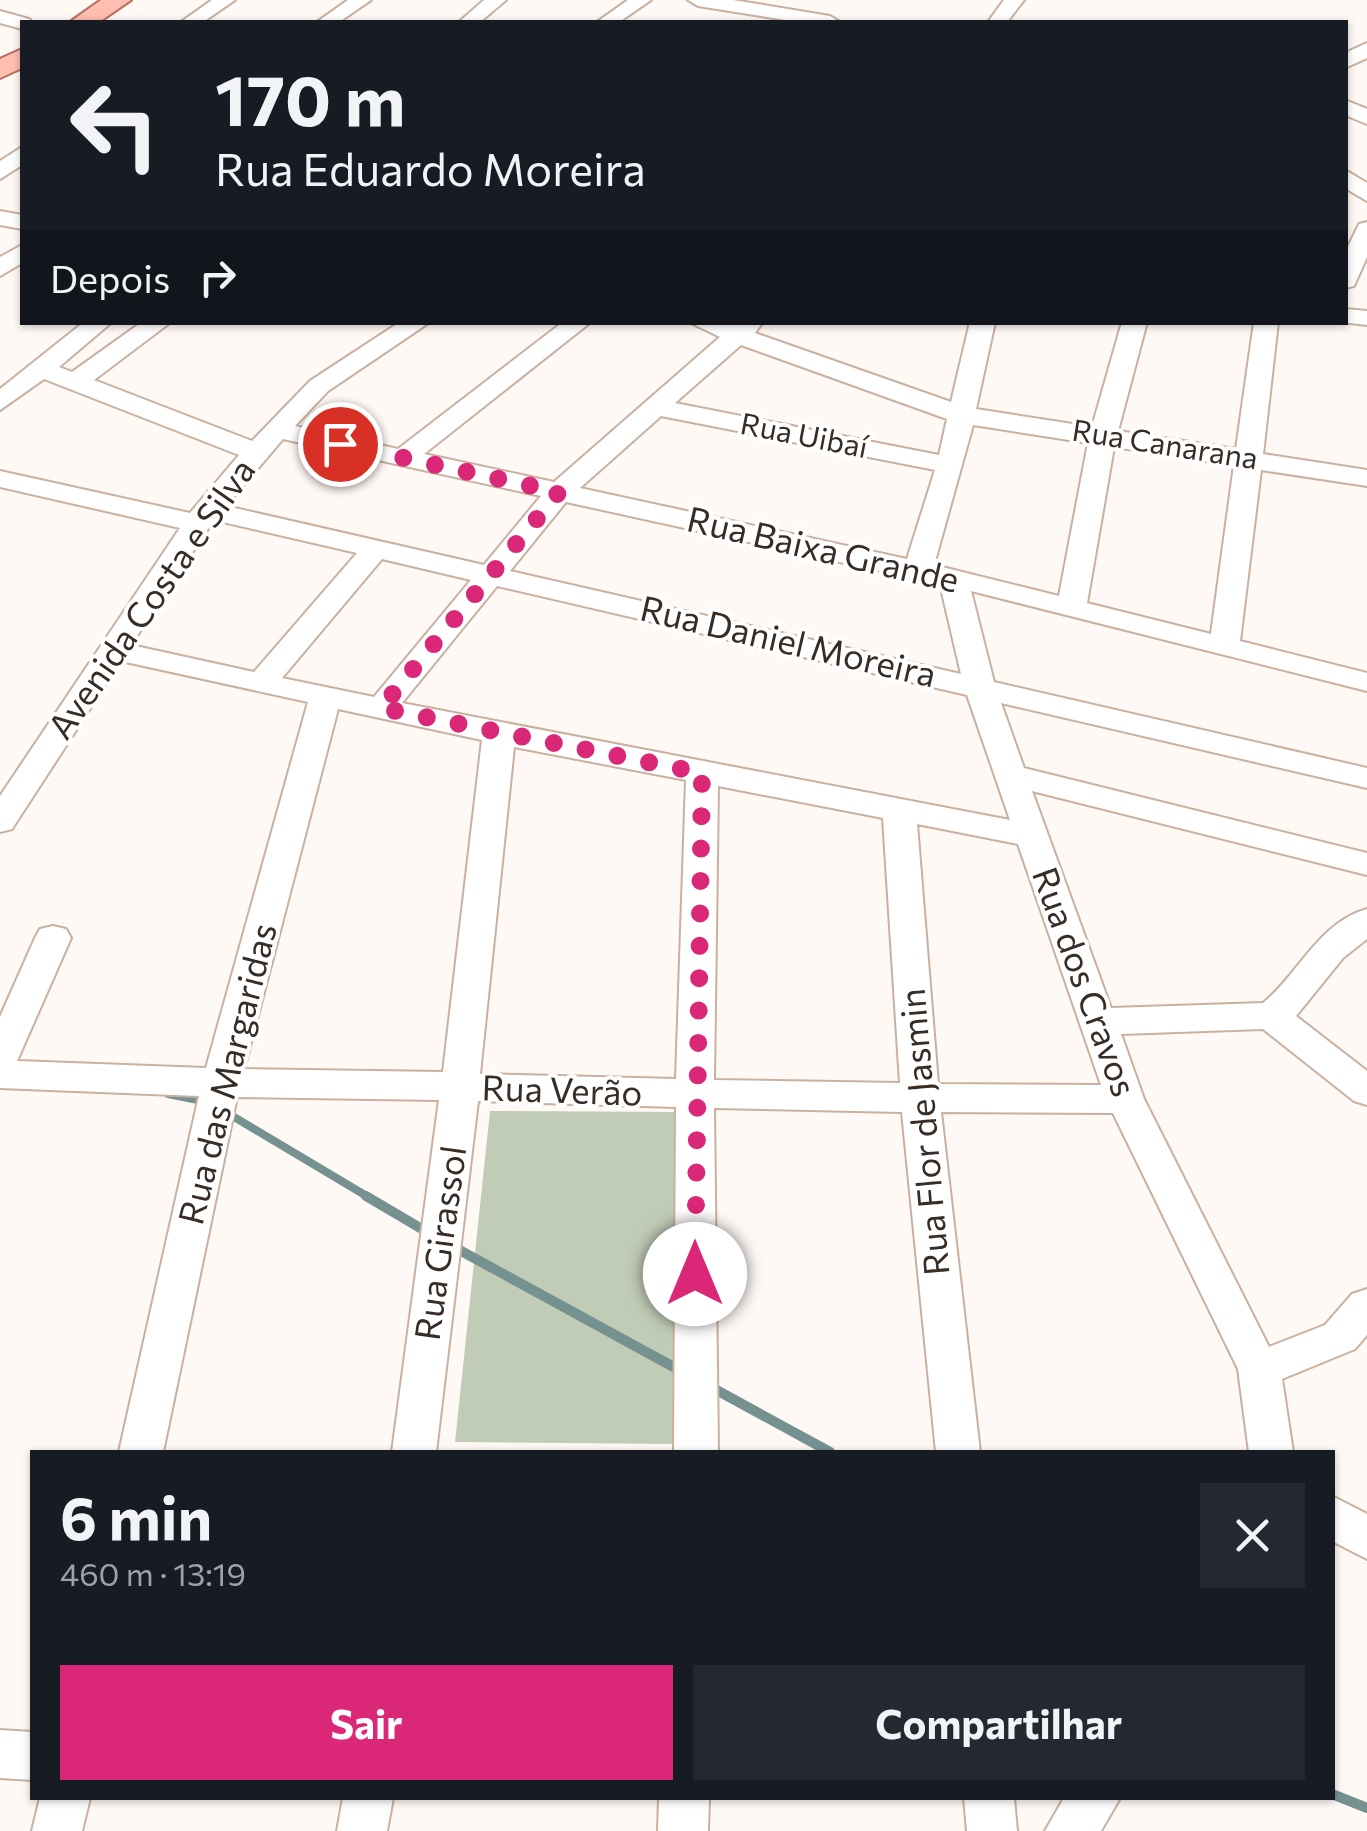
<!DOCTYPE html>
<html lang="pt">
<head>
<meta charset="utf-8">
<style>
  :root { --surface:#171b24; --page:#242831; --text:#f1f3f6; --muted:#9ea1a6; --accent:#db2777 }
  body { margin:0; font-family:Commissioner,sans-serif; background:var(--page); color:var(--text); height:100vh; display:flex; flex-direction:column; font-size:38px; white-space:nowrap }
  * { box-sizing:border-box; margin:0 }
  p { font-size:32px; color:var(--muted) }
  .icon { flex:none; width:55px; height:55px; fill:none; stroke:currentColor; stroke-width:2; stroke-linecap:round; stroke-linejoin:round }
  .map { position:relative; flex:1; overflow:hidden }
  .side { position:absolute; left:30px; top:1450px; width:1305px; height:350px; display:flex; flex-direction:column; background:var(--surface); border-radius:0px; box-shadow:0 2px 8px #0004 }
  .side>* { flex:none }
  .guide { position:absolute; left:20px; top:20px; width:1328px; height:305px; border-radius:0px; box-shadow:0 2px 8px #0004; background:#171b24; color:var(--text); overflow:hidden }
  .pin { position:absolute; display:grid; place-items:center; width:85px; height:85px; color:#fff; margin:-42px; border:5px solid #fff; border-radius:50%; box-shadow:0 2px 10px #0007 }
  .me { position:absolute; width:110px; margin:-55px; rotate:0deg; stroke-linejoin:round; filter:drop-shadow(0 0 8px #0008) }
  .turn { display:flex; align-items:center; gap:35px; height:210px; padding:0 30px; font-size:45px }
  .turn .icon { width:130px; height:130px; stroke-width:2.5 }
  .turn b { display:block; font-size:70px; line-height:85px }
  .then { display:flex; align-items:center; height:95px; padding:0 30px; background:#0003; gap:20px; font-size:38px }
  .round { display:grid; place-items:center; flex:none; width:105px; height:105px; border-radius:0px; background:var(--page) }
  .summary { display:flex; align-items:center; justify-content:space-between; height:170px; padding:0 30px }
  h1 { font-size:60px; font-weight:700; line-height:75px }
  .primary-button { display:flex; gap:20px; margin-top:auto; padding:20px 30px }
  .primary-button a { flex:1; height:115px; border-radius:0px; background:var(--accent); color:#fff; font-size:40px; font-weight:700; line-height:115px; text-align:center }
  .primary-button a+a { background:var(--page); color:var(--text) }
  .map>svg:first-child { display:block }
  .green { fill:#c1ccb7 }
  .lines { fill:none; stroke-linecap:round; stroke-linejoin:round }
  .stream-far1 { stroke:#759291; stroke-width:8 }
  .stream { stroke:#759291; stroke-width:10 }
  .minor-casing { stroke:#cab19f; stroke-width:4 }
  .major-casing { stroke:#b96f5e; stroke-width:4 }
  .minor { fill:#fff; fill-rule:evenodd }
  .major { fill:#ffbeb0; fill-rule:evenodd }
  .route { stroke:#db2777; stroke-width:18; stroke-dasharray:0 32.4 }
  .labels { text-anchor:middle; stroke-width:8; stroke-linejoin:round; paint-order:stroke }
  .far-street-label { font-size:30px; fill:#372d26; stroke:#fff }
  .street-label { font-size:35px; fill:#372d26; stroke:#fff }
</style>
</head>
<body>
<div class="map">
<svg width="1367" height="1831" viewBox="0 0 1367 1831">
  <rect width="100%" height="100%" fill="#fff9f6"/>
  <!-- green -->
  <path class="green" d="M490,1111L681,1112L674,1444L455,1442Z"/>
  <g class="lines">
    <!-- stream-far1 -->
    <g class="stream-far1">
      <path d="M168,1094L208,1102"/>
      <path d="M224,1111L370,1198"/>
    </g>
    <!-- stream -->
    <g class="stream">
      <path d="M366,1196L427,1232"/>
      <path d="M452,1246L681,1371"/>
      <path d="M711,1387L830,1452"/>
      <path d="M1332,1794L1367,1808"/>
    </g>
    <!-- minor casing -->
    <g class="minor-casing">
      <g id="minor">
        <path d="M212,0H235L203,22H181Z"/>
        <path d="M348,0H371L339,22H317Z"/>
        <path d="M484,0H506L480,22H459Z"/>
        <path d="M628,0H651L619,22H597Z"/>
        <path d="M688,0H733L830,16L840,22H798L698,6Z"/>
        <path d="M1004,0H1024L1007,22H988Z"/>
        <path d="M0,11L29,19L32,22H22V29L0,23Z"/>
        <path d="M1367,43V58L1345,68V53Z"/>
        <path d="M1345,100L1367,109V124L1345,115Z"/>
        <path d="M22,147V165L0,179V161Z"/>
        <path d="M1345,170L1367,183V201L1345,188Z"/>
        <path d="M0,211L22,215V229L0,225Z"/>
        <path d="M1367,222V257L1354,286L1345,288V253L1359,224Z"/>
        <path d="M22,245V263L0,276V257Z"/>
        <path d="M1345,309L1367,311V325L1341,322H1345Z"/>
        <path d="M84,322H112L59,367L72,372L142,322H171L94,380L252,441L310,381L400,322H430L328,391L295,426L398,449L563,322H591L424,454L554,482L720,337L689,322H763L755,333L951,402L970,322H995L976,409L1092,427L1122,322H1147L1118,431L1236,449L1254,322H1278L1263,454L1367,470V486L1261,470L1240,641L1367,673V691L971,591L994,682L1367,768V788L1001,703L1024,768L1367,853V875L1032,791L1111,1008L1263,1003C1299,974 1318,923 1367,909V939L1343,958L1296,1016L1367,1071V1105L1354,1101L1263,1029L1121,1034L1144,1099L1269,1347L1325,1325L1352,1294L1367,1289V1335L1355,1349L1282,1379L1293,1452H1249L1238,1369L1113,1113L941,1112L980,1452H936L902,1112L714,1108L718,1452H674L676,1107L478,1101L436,1452H392L439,1100L237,1097L163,1452H119L199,1096L0,1088V1017L35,938L40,929L53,926L66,929L71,938L17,1061L206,1068L308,702L121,661L12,829L0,832V796L180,528L0,487V471L190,513L239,455L44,379L0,410V389ZM741,345L947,419L939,455L675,403ZM661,416L935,470L907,559L580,488ZM973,425L1088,443L1059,596L934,565ZM283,439L541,496L484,565L226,506ZM1114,447L1234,465L1211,634L1087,603ZM566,502L940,584L961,674L510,571ZM214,520L357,553L254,672L131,645ZM382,559L471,580L374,697L282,678ZM497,586L967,695L1010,820L402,703ZM338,709L482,740L443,1072L244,1069ZM514,747L686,780L676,1079L480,1074ZM718,786L883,818L900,1083L714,1080ZM917,824L1018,844L1101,1085L938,1084Z"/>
        <path d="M1332,1496L1367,1514V1559L1332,1541Z"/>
        <path d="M0,1730L32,1732V1780L0,1778Z"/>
        <path d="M40,1798H90L82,1831H32Z"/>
        <path d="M343,1798H393L387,1831H337Z"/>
        <path d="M659,1798H709L708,1831H658Z"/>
        <path d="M964,1798H1014L1017,1831H967Z"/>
        <path d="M1064,1798H1120L1101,1831H1045Z"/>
      </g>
    </g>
    <!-- major casing -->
    <g class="major-casing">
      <g id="major">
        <path d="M101,0H131L99,22H70Z"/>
        <path d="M22,49V68L0,78V59Z"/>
      </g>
    </g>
    <!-- minor -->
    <use href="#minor" class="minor"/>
    <!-- major -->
    <use href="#major" class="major"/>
  </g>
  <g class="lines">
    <!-- route -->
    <path class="route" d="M340,444L559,492L381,708L702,773L695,1274"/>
  </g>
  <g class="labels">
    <!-- far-street labels -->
    <g class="far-street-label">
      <text transform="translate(804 436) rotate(11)" y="10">Rua Uibaí</text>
      <text transform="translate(1165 445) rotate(9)" y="10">Rua Canarana</text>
    </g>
    <!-- street labels -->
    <g class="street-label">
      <text transform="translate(823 550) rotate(13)" y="12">Rua Baixa Grande</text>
      <text transform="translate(152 599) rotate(-55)" y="12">Avenida Costa e Silva</text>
      <text transform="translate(788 642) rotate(13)" y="12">Rua Daniel Moreira</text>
      <text transform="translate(1084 982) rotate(70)" y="12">Rua dos Cravos</text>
      <text transform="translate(228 1074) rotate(-76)" y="12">Rua das Margaridas</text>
      <text transform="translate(562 1091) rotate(2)" y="12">Rua Verão</text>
      <text transform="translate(925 1132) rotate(-95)" y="12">Rua Flor de Jasmin</text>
      <text transform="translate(441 1243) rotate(-82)" y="12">Rua Girassol</text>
    </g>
  </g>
</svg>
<div class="pin" style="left:340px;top:444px;background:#d93025"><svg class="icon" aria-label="arrive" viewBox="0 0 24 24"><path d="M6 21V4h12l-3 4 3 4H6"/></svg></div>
<svg class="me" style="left:695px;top:1274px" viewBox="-20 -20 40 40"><circle r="19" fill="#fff"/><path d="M0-13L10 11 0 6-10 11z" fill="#db2777"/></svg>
<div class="guide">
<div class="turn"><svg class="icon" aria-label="left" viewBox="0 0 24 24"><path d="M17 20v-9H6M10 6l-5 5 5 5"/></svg><div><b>170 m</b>Rua Eduardo Moreira</div></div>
<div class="then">Depois<svg class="icon" aria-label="right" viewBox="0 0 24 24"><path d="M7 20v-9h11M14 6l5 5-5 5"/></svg></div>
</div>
<section class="side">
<div class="summary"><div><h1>6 min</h1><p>460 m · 13:19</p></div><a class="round"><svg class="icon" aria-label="close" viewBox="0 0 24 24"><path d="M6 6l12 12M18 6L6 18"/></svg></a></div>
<div class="primary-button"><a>Sair</a><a>Compartilhar</a></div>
</section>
</div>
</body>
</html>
